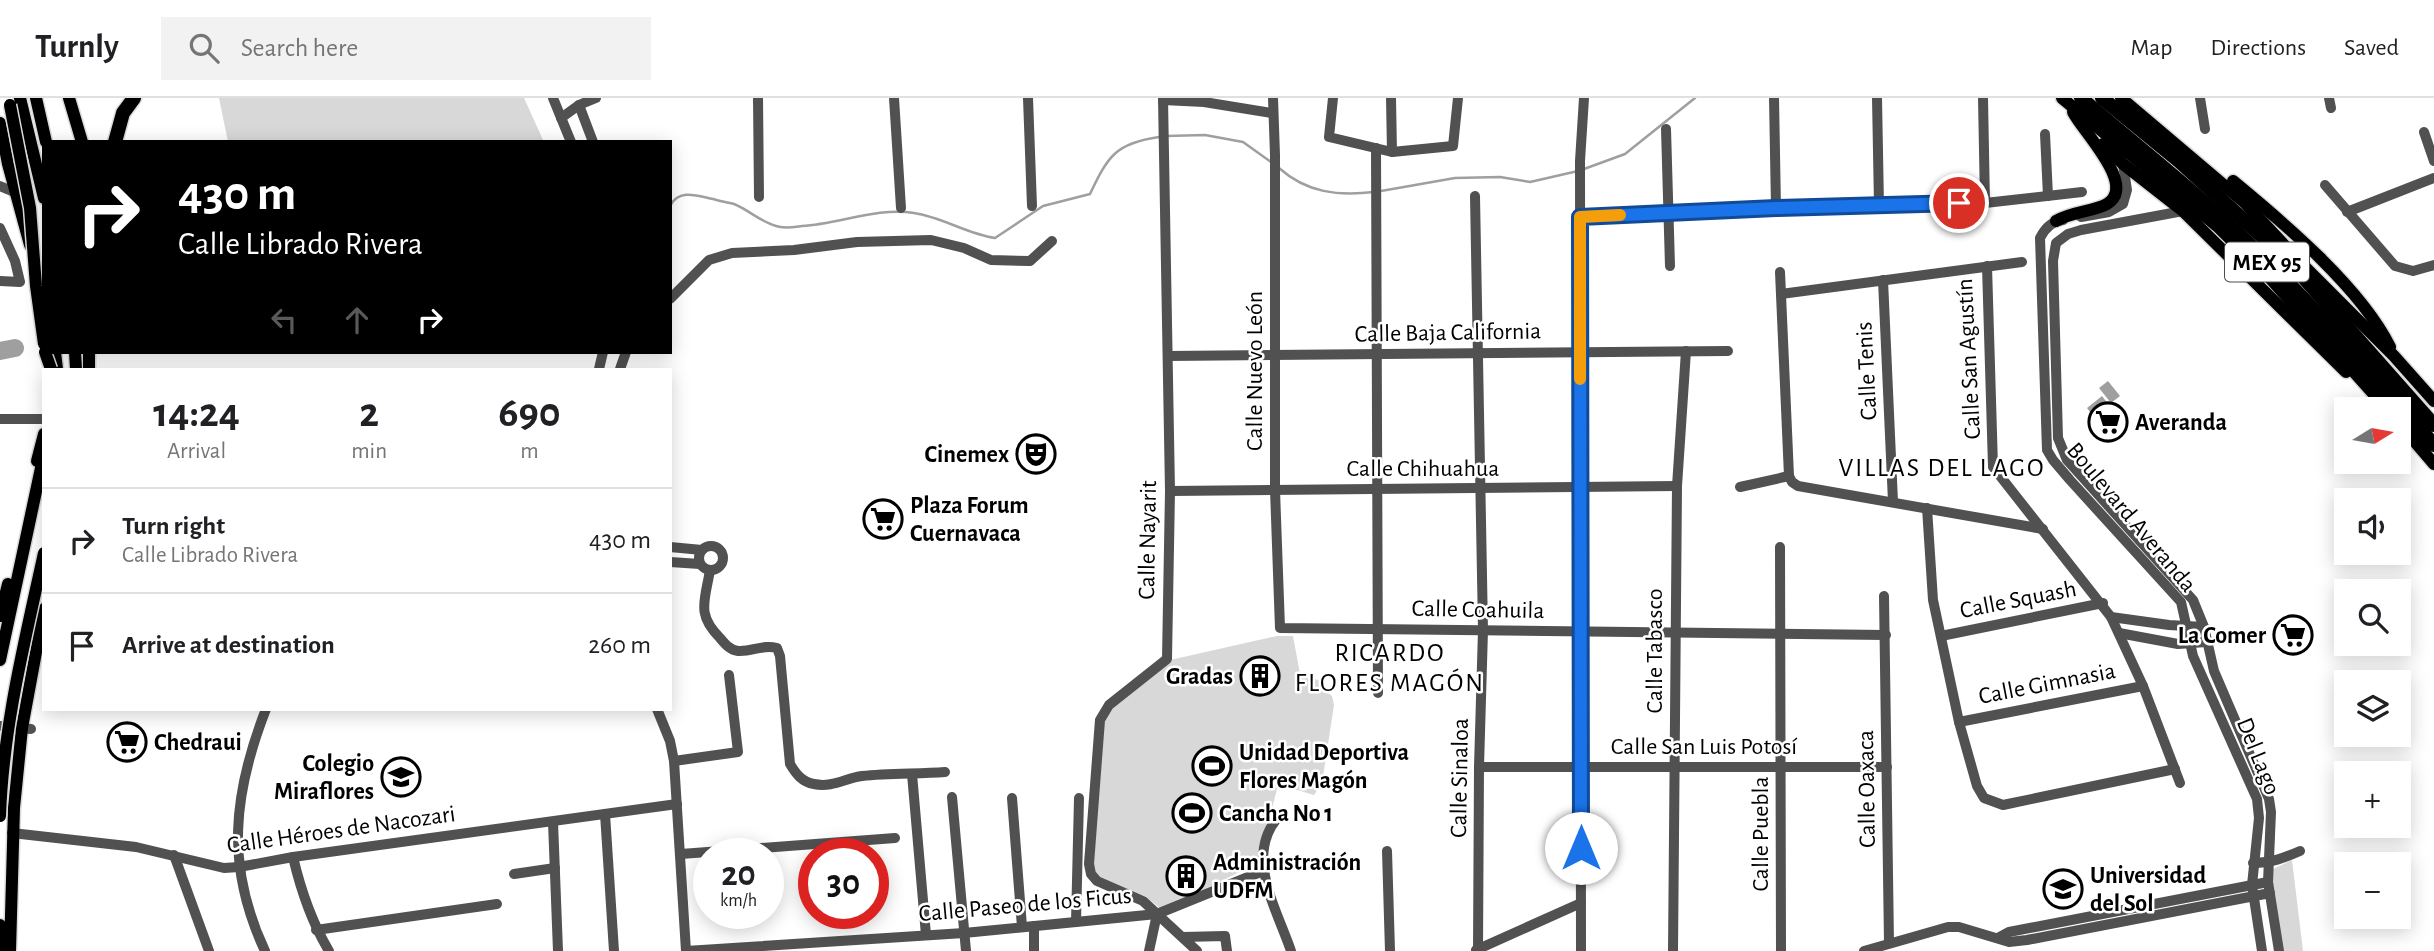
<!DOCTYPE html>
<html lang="en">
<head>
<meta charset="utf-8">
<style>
  :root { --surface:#fff; --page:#f2f2f2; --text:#202124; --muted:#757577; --line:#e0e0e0 }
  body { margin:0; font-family:"Alegreya Sans",sans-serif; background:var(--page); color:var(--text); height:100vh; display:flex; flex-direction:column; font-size:26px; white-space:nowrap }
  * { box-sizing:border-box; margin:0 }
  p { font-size:23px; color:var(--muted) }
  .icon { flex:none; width:38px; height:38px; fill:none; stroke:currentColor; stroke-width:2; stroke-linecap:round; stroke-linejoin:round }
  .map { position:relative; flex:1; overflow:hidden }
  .drawer { position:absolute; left:42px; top:270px; width:630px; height:343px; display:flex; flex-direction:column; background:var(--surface); border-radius:0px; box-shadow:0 4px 18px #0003 }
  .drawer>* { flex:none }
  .banner { position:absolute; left:42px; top:42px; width:630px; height:214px; border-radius:0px; box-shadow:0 4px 18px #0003; background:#000; color:#fff; overflow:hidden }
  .needle { width:46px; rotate:79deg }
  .buttons { position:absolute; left:2334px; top:299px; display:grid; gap:14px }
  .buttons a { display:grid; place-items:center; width:77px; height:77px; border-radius:0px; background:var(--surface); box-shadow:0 4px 18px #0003; font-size:35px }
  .speed { position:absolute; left:693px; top:740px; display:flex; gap:14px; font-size:35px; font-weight:700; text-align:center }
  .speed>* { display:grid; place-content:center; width:91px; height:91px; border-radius:50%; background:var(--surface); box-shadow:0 4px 18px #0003; line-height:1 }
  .speed small { font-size:18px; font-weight:400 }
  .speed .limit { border:10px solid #d22; background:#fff; color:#111 }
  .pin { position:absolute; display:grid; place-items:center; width:60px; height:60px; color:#fff; margin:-30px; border:4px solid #fff; border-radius:50%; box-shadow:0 2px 7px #0007 }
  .me { position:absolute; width:77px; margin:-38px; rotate:0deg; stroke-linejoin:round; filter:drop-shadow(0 0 5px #0008) }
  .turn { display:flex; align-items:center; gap:24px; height:147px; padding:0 21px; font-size:32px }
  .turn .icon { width:91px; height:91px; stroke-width:2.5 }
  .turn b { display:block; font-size:49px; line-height:60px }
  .lanes { display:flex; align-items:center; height:66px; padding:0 21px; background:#0003; justify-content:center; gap:35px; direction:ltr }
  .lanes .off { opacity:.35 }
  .eta { display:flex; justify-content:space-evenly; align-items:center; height:119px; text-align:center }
  .eta b { font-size:42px; font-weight:600; line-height:49px }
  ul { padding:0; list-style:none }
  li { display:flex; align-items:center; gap:21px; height:105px; padding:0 21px; border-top:2px solid var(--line) }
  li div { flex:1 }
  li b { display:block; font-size:26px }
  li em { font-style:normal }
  header { display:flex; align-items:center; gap:42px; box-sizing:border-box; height:98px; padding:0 35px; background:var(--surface); border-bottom:2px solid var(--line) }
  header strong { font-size:33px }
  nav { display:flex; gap:38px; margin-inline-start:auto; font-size:24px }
  .search { width:490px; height:63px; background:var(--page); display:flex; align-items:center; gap:18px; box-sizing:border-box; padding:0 24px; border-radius:0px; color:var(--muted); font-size:26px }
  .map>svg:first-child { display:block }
  .green { fill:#d8d8d8 }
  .water { fill:#9f9f9f }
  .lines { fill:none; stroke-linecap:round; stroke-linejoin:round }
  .stream { stroke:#9f9f9f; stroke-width:2.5 }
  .river { stroke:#9f9f9f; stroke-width:18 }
  .major-casing { stroke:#dbdbdb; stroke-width:15 }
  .highway-casing { stroke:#dbdbdb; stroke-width:17 }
  .minor { stroke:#515151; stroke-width:10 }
  .major { stroke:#000; stroke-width:12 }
  .highway { stroke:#000; stroke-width:14 }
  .major-bridge-casing { stroke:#dbdbdb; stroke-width:15; stroke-linecap:butt }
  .major-bridge { stroke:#000; stroke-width:12 }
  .route-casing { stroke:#114b97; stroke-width:18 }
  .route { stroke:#1a73e8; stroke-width:12 }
  .slow { stroke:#f59e0b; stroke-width:12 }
  .labels { text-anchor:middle; stroke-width:5; stroke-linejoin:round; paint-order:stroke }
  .shield { fill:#fff; stroke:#4c4c4c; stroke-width:2 }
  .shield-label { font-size:23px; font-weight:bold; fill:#000 }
  .street-label { font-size:24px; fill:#000; stroke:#fff }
  .poi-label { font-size:24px; font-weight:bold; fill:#000; stroke:#fff; text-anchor:start }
  .neighbourhood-label { font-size:26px; letter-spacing:2px; fill:#000; stroke:#fff }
</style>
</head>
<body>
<header>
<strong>Turnly</strong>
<div class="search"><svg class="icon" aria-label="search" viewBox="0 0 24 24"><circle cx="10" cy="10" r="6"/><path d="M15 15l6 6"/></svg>Search here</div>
<nav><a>Map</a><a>Directions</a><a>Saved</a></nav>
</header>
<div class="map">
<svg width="2434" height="853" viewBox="0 0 2434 853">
  <rect width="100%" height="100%" fill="#fff"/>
  <!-- green -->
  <g class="green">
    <path d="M219,0H524L544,44H228Z"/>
    <path d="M1277,538H1293L1300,576L1324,584L1326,593L1332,598L1334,607L1322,685L1314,697L1297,692L1277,691L1258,765L1162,812L1145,798L1099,781L1094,774L1091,755L1103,622L1109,610L1170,562Z"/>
    <path d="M2292,762L2303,853H2281L2271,772Z"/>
  </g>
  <!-- water -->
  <g class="water">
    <path d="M2108,283L2120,298L2111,305L2099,290Z"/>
    <path d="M2102,298L2109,307L2094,319L2087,310Z"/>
  </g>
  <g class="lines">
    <!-- stream -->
    <g class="stream">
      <path d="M1166,38L1205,37L1243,44L1271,64"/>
      <path d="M1279,70C1307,95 1338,98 1374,94"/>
      <path d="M1584,71L1625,56L1695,0"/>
      <path d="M1381,93L1455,80L1500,79L1530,84L1578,73"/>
      <path d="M670,108C679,90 698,98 713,101C719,103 727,104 734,106C749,112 759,123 776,128C784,131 794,129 802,128C839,126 877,109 914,115C942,119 967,136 995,140L1043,108L1090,96C1108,58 1116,45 1159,39"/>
    </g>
    <!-- river -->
    <path class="river" d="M0,253L15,250"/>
    <!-- major casing -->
    <g class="major-casing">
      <g id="major">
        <path d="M20,0L44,100"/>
        <path d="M36,0L46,44"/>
        <path d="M69,0L82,44"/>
        <path d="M2062,0L2217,128L2268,178L2388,312"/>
        <path d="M2121,0L2245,105L2300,164L2394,258L2434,303"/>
        <path d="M0,25L8,66L30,147"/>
        <path d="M2103,46L2123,66L2183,113L2346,274"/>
        <path d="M2233,83C2284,125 2361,190 2390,249"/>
        <path d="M2056,123C2073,113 2093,114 2107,106C2138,88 2083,34 2073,14"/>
        <path d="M55,254L57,271"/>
        <path d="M75,254L76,271"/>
        <path d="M89,271V254"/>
        <path d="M2399,325L2434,366"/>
        <path d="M37,363L44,336"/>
        <path d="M0,518L8,486"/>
        <path d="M0,562L44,356"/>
        <path d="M0,827V853"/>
        <path d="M10,853L14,710L22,630L44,511"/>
      </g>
    </g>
    <!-- highway casing -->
    <g class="highway-casing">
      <g id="highway">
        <path d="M2081,0C2128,41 2177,79 2223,121C2299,191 2367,269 2434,347"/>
        <path d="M2102,0L2179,63L2289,163L2434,327"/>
        <path d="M115,44L123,15L134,0"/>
      </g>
    </g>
    <!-- minor -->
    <g class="minor">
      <path d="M553,0L571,44"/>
      <path d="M758,0L759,99"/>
      <path d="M894,0L901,110"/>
      <path d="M1028,0L1032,108"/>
      <path d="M1163,0L1170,393L1167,561L1109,607L1100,622L1089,766L1091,776L1097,783L1143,803L1197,853"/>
      <path d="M1273,0L1275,57V392L1280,530L1886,537"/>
      <path d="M1333,0L1329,39L1392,54L1453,48L1458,0"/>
      <path d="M1391,0L1392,54"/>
      <path d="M1774,0L1776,110"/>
      <path d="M1877,0L1879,107"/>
      <path d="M1983,0L1985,105"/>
      <path d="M2200,0L2205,31"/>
      <path d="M2329,0L2331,10"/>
      <path d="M1163,2L1204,4L1272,15"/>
      <path d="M579,7L593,44"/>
      <path d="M561,20L579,7L596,0"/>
      <path d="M1666,31L1670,168"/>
      <path d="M2424,34L2434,63"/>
      <path d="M2045,36L2048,98"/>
      <path d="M1376,50L1378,595"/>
      <path d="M2325,87L2395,168L2413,173L2434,167"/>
      <path d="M0,88L14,94"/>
      <path d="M1475,98L1483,532L1479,669L1478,853"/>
      <path d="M2183,113L2081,132L2068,136L2056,145L2053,163L2058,340L2067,362L2193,502L2204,529L2214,573L2269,701L2271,714L2268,784L2279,853"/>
      <path d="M2347,114L2434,80"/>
      <path d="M1580,119L1776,110L1985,105L2082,94"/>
      <path d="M2081,119L2109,114L2123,106L2127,92L2123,66"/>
      <path d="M2063,122C2052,123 2045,130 2040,140L2047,352L2053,362L2070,382L2181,504L2193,558L2257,701L2259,720L2252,787L2262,853"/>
      <path d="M0,130L15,163L20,184L0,183"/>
      <path d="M1987,168L1993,369L2111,519L2143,588L2180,685"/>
      <path d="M1780,174L1789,378L1792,384L1798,388L2043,431"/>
      <path d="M1883,182L1893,404"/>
      <path d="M1781,196L2022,164"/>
      <path d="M670,201L709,162L732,155L794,152L857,144L931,142L964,150L991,162L1030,163L1052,143"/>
      <path d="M1168,258L1728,253"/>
      <path d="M599,271L603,254"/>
      <path d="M620,271L626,254"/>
      <path d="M0,321H44"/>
      <path d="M1740,389L1789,378"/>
      <path d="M1170,393L1677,388"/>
      <path d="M1927,410L1933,502L1959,624L1977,688L1984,700L2003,707L2175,671"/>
      <circle cx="711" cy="460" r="12"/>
      <path d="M670,449L702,452"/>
      <path d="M1780,449L1781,853"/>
      <path d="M670,464L700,466"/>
      <path d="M710,472C705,503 696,516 720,540C725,546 730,552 738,553C752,554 763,546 777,550L780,558L790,666C796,676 802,684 814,686C832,690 846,680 862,678C889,675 918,676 945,674"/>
      <path d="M1884,498L1889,845"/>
      <path d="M2111,519L2169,527L2204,529"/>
      <path d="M2119,535L2178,546L2206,544"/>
      <path d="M1941,538L2103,505"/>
      <path d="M657,611L670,643L674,663L686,853"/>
      <path d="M1959,624L2143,588"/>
      <path d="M0,628L31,631"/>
      <path d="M674,663L738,654L729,577"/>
      <path d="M1479,669H1887"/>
      <path d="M912,676L926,837"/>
      <path d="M952,699L966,853"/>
      <path d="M1012,700L1022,829"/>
      <path d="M1282,715C1242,754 1276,809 1291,853"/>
      <path d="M605,716L614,853"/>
      <path d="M553,724L558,853"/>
      <path d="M12,735L136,749L224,770L239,769L293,759L677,706"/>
      <path d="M1387,753L1390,853"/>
      <path d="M681,756L895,740"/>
      <path d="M174,757L209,853"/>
      <path d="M293,759C301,793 311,823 329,853"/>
      <path d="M2253,765C2271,765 2284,760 2300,753"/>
      <path d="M514,776L555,770"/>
      <path d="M1076,824L1079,700"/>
      <path d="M1034,828V853"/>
      <path d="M316,832L497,806"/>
      <path d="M1183,839L1225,838L1227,853"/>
      <path d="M1998,840L2009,834L2268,784"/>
      <path d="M1476,852L1581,805"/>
      <path d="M265,853C225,768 233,696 266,611"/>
      <path d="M686,853L964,835L1157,816L1263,773"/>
      <path d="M1149,853L1157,816"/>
      <path d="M1581,853L1580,63L1584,0"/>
      <path d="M1673,853L1677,388L1686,253"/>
      <path d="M1864,853L1948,829H1959L2009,844L2027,842L2270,795"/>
    </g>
    <!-- major -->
    <use href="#major" class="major"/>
    <!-- highway -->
    <use href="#highway" class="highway"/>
    <!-- major-bridge casing -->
    <g class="major-bridge-casing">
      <g id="major-bridge">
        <path d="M10,7L30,110L36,188L44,246"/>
        <path d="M45,254L51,271"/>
        <path d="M0,718C3,629 25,542 44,455"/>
      </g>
    </g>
    <!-- major-bridge -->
    <use href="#major-bridge" class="major-bridge"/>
  </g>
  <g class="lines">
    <!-- route casing -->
    <g class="route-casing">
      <path id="route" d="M1581,750L1580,119L1776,110L1959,105"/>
    </g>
    <!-- route -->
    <use href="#route" class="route"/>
    <!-- slow -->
    <path class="slow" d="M1580,281V119L1620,117"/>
  </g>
  <!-- icons -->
  <defs>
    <g id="supermarket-ring" transform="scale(2.0125)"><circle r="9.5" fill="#fff" stroke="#000" stroke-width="1.5"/><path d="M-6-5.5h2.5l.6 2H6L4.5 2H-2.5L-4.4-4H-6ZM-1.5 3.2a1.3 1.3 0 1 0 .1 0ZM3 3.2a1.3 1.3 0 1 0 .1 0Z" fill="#000"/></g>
    <g id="theatre-ring" transform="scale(2.0125)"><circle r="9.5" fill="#fff" stroke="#000" stroke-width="1.5"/><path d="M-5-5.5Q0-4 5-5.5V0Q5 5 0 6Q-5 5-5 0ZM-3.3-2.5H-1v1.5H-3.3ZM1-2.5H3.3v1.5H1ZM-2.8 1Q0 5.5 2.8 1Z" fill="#000"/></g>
    <g id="building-ring" transform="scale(2.0125)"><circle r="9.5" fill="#fff" stroke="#000" stroke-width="1.5"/><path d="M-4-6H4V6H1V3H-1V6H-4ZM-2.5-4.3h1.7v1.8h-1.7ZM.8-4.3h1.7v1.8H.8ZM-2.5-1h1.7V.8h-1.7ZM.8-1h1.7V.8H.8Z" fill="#000"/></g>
    <g id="stadium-ring" transform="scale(2.0125)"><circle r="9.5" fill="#fff" stroke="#000" stroke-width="1.5"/><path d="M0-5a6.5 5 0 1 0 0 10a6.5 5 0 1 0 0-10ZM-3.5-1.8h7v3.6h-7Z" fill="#000"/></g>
    <g id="school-ring" transform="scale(2.0125)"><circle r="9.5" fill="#fff" stroke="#000" stroke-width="1.5"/><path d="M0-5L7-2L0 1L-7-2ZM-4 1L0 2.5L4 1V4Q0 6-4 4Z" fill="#000"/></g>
    <g id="university-ring" transform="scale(2.0125)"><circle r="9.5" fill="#fff" stroke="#000" stroke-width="1.5"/><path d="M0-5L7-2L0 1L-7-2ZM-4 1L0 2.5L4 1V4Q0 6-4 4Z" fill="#000"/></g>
  </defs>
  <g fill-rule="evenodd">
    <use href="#supermarket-ring" x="2108" y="324"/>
    <use href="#theatre-ring" x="1036" y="356"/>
    <use href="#supermarket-ring" x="883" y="421"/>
    <use href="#supermarket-ring" x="2293" y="537"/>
    <use href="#building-ring" x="1260" y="578"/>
    <use href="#supermarket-ring" x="127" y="644"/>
    <use href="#stadium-ring" x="1212" y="668"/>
    <use href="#school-ring" x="401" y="679"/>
    <use href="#stadium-ring" x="1192" y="715"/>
    <use href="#building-ring" x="1186" y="778"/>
    <use href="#university-ring" x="2063" y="791"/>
  </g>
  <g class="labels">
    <!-- shield labels -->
    <rect class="shield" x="2225" y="144.5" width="84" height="39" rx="5"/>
    <g class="shield-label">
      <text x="2267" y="172">MEX 95</text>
    </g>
    <!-- street labels -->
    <g class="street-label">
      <text transform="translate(1448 234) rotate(-1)" y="8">Calle Baja California</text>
      <text transform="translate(1968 261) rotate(-93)" y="8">Calle San Agustín</text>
      <text transform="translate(1254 273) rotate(-90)" y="8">Calle Nuevo León</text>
      <text transform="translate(1866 273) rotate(-93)" y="8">Calle Tenis</text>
      <text x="1423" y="378">Calle Chihuahua</text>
      <text transform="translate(2132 419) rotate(50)" y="8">Boulevard Averanda</text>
      <text transform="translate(1147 442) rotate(-89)" y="8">Calle Nayarit</text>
      <text transform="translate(2018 501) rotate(-11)" y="8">Calle Squash</text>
      <text transform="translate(1478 511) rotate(1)" y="8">Calle Coahuila</text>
      <text transform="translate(1654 553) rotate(-90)" y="8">Calle Tabasco</text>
      <text transform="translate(2047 585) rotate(-11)" y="8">Calle Gimnasia</text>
      <text x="1704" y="656">Calle San Luis Potosí</text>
      <text transform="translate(2259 658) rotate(68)" y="8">Del Lago</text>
      <text transform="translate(1459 680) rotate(-89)" y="8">Calle Sinaloa</text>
      <text transform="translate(1866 691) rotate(-91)" y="8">Calle Oaxaca</text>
      <text transform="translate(341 731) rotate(-8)" y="8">Calle Héroes de Nacozari</text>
      <text transform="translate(1760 736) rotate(-90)" y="8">Calle Puebla</text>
      <text transform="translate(1025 806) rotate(-5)" y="8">Calle Paseo de los Ficus</text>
    </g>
    <!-- poi labels -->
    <g class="poi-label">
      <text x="2135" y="332">Averanda</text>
      <text x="1009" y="364" text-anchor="end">Cinemex</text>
      <text x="910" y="415">Plaza Forum<tspan x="910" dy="28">Cuernavaca</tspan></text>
      <text x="2266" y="545" text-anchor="end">La Comer</text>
      <text x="1233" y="586" text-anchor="end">Gradas</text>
      <text x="154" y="652">Chedraui</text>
      <text x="1239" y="662">Unidad Deportiva<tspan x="1239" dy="28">Flores Magón</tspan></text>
      <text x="374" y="673" text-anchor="end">Colegio<tspan x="374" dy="28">Miraflores</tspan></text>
      <text x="1219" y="723">Cancha No 1</text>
      <text x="1213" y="772">Administración<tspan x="1213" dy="28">UDFM</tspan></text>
      <text x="2090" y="785">Universidad<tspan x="2090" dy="28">del Sol</tspan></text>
    </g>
    <!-- neighbourhood labels -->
    <g class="neighbourhood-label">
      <text x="1942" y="378">VILLAS DEL LAGO</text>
      <text x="1390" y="563">RICARDO<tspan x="1390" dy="30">FLORES MAGÓN</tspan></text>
    </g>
  </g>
</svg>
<div class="buttons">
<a><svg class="needle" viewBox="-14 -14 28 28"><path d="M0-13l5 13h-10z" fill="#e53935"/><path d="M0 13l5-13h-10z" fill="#757577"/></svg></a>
<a><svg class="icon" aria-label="sound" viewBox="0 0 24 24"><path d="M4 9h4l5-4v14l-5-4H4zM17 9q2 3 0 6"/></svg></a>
<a><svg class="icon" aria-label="search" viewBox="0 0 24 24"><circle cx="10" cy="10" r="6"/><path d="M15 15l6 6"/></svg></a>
<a><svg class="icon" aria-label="layers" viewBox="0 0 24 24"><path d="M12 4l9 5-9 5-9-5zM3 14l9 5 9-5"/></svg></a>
<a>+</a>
<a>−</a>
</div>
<div class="speed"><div>20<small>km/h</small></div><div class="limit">30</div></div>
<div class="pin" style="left:1959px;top:105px;background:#d93025"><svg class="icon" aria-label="arrive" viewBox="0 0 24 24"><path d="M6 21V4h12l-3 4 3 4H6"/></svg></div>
<svg class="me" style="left:1581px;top:750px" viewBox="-20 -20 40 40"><circle r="19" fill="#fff"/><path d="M0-13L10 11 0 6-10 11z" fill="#1a73e8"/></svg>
<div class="banner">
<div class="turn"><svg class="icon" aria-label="right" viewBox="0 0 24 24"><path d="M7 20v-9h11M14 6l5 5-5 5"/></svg><div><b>430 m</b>Calle Librado Rivera</div></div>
<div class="lanes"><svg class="icon off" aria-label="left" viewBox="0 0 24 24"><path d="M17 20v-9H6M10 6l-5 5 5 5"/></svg><svg class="icon off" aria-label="ahead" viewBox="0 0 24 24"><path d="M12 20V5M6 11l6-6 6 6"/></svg><svg class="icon" aria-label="right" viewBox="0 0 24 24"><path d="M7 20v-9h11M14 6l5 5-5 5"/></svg></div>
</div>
<section class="drawer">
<div class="eta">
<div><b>14:24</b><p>Arrival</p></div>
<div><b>2</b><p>min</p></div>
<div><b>690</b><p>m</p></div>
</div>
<ul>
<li><svg class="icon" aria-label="right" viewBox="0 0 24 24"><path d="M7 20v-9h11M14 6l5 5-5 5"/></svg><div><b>Turn right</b><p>Calle Librado Rivera</p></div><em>430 m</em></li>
<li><svg class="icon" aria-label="arrive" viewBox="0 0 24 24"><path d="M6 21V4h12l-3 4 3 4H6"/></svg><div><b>Arrive at destination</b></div><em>260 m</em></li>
</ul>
</section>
</div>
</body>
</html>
